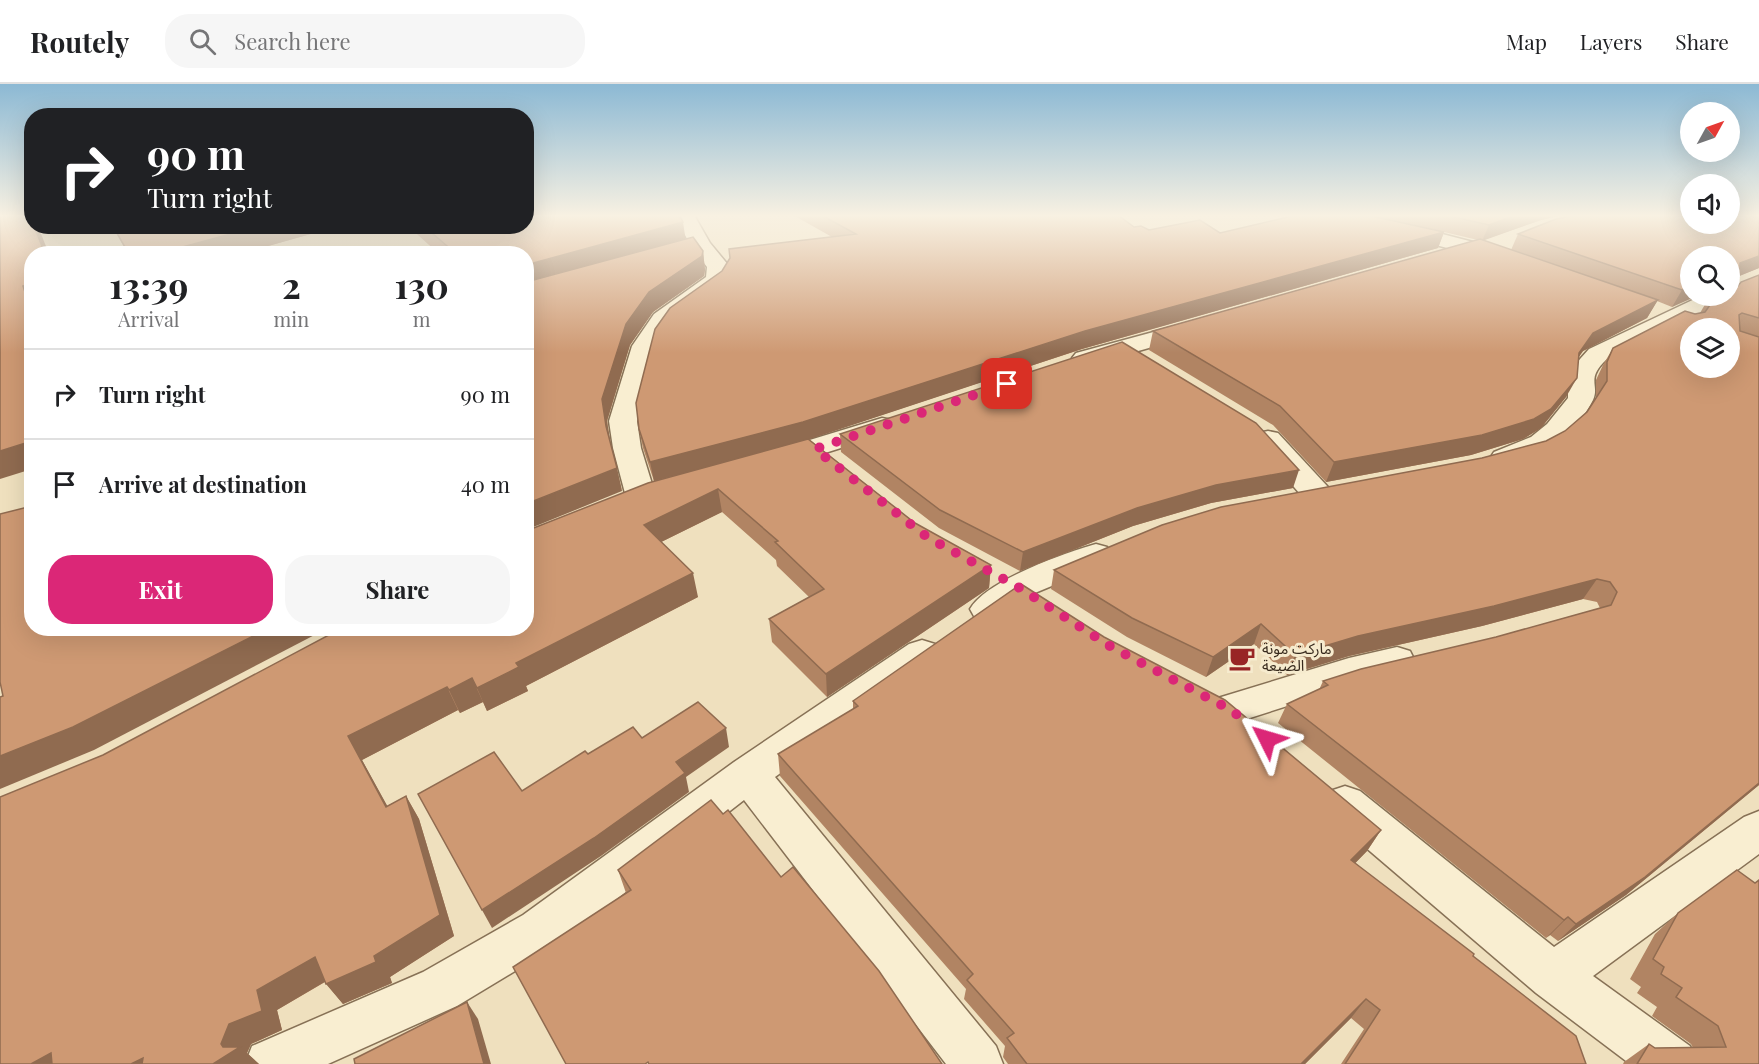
<!DOCTYPE html>
<html lang="en">
<head>
<meta charset="utf-8">
<style>
  :root { --surface:#fff; --page:#f6f6f6; --text:#202124; --muted:#757577; --line:#e0e0e0; --accent:#db2777 }
  body { margin:0; font-family:"Playfair Display","Noto Sans Arabic",serif; background:var(--page); color:var(--text); height:100vh; display:flex; flex-direction:column; font-size:22px; white-space:nowrap }
  * { box-sizing:border-box; margin:0 }
  p { font-size:20px; color:var(--muted) }
  .icon { flex:none; width:33px; height:33px; fill:none; stroke:currentColor; stroke-width:2; stroke-linecap:round; stroke-linejoin:round }
  .map { position:relative; flex:1; overflow:hidden }
  .details { position:absolute; left:24px; top:162px; width:510px; height:390px; display:flex; flex-direction:column; background:var(--surface); border-radius:24px; box-shadow:0 6px 24px #0002 }
  .details>* { flex:none }
  .top-card { position:absolute; left:24px; top:24px; width:510px; height:126px; border-radius:24px; box-shadow:0 6px 24px #0002; background:#202124; color:#fff; overflow:hidden }
  .needle { width:39px; rotate:50deg }
  .tools { position:absolute; left:1680px; top:18px; display:grid; gap:12px }
  .tools a { display:grid; place-items:center; width:60px; height:60px; border-radius:50%; background:var(--surface); box-shadow:0 6px 24px #0002; font-size:30px }
  .pin { position:absolute; display:grid; place-items:center; width:51px; height:51px; color:#fff; margin:-26px; border-radius:12px; box-shadow:0 3px 9px #0006 }
  .me { position:absolute; width:66px; margin:-33px; rotate:310deg; stroke-linejoin:round; filter:drop-shadow(0 0 4px #0008) }
  .turn { display:flex; align-items:center; gap:21px; height:126px; padding:0 24px; font-size:27px }
  .turn .icon { width:78px; height:78px; stroke-width:2.5 }
  .turn b { display:block; font-size:42px; line-height:51px }
  .eta { display:flex; justify-content:space-evenly; align-items:center; height:102px; text-align:center }
  .eta b { font-size:36px; font-weight:700; line-height:42px }
  .action { display:flex; gap:12px; margin-top:auto; padding:12px 24px }
  .action a { flex:1; height:69px; border-radius:24px; background:var(--accent); color:#fff; font-size:24px; font-weight:700; line-height:69px; text-align:center }
  .action a+a { background:var(--page); color:var(--text) }
  ul { padding:0; list-style:none }
  li { display:flex; align-items:center; gap:18px; height:90px; padding:0 24px; border-top:2px solid var(--line) }
  li div { flex:1 }
  li b { display:block; font-size:22px }
  li em { font-style:normal }
  header { display:flex; align-items:center; gap:36px; box-sizing:border-box; height:84px; padding:0 30px; background:var(--surface); border-bottom:2px solid var(--line) }
  header strong { font-size:28px }
  nav { display:flex; gap:33px; margin-inline-start:auto; font-size:21px }
  .search { width:420px; height:54px; background:var(--page); display:flex; align-items:center; gap:15px; box-sizing:border-box; padding:0 21px; border-radius:24px; color:var(--muted); font-size:22px }
  .map>svg:first-child { display:block }
  .lines { fill:none; stroke-linecap:round; stroke-linejoin:round }
  .minor-casing { stroke:#877156; stroke-width:3 }
  .minor { fill:#f9eed1; fill-rule:evenodd }
  .wall { fill:#b18463 }
  .shaded-wall { fill:#906b50 }
  .building { fill:#ce9973; stroke:#906b50; stroke-width:1.5; fill-rule:evenodd }
  .route { stroke:#db2777; stroke-width:10; stroke-dasharray:0 18 }
  .labels { text-anchor:middle; stroke-width:6; stroke-linejoin:round; paint-order:stroke }
  .poi-label { font-size:15px; fill:#36291c; stroke:#f6ebce; text-anchor:start }
</style>
</head>
<body>
<header>
<strong>Routely</strong>
<div class="search"><svg class="icon" aria-label="search" viewBox="0 0 24 24"><circle cx="10" cy="10" r="6"/><path d="M15 15l6 6"/></svg>Search here</div>
<nav><a>Map</a><a>Layers</a><a>Share</a></nav>
</header>
<div class="map">
<svg width="1759" height="980" viewBox="0 0 1759 980">
  <rect width="100%" height="100%" fill="#efe0be"/>
  <g class="lines">
    <!-- minor casing -->
    <g class="minor-casing">
      <g id="minor">
        <path d="M674,131H694L710,159L729,182L730,189L723,202L671,240L656,262L637,337L641,364L656,413L652,420L641,422L630,420L626,413L613,364L609,337L632,262L654,230L706,193L707,183L691,162Z"/>
        <path d="M1315,131H1357L1415,143L1512,168L1515,173L1512,178L1504,179L1413,155L1318,135Z"/>
        <path d="M1701,212H1729L1726,217L1607,275C1585,295 1600,301 1593,316C1576,349 1533,390 1494,380L1490,374L1494,368L1531,353L1547,340L1568,314V295L1572,284L1589,265Z"/>
        <path d="M1194,237L1202,239L1206,244L1202,249L1085,282L1076,279L1072,274L1076,269Z"/>
        <path d="M882,334L892,336L896,342L892,348L777,384L767,381L763,375L767,369Z"/>
        <path d="M1268,347L1278,349L1328,403L1332,410L1328,417L1317,419L1306,417L1258,361L1254,355L1258,349Z"/>
        <path d="M1096,460L1107,463L1112,471L1107,479L1030,511L999,534L987,537L975,534L970,525C986,497 1064,469 1096,460Z"/>
        <path d="M922,556L935,560L940,569L935,578L775,693L996,962L1003,980H946L744,716L555,863L457,922L328,980H245L252,962L423,888L523,831L734,678L909,560Z"/>
        <path d="M1397,563L1410,567L1415,577L1410,587L1350,602L1231,640L1218,636L1212,625L1218,614L1349,574Z"/>
        <path d="M1345,702L1360,707L1554,863L1744,733L1759,727V770L1593,892L1690,962L1697,980H1630L1536,909L1330,733L1324,720L1330,707Z"/>
      </g>
    </g>
    <!-- minor -->
    <use href="#minor" class="minor"/>
  </g>
  <!-- wall -->
  <g class="wall">
    <path d="M793,131H1118L1134,143L1149,146L1220,149L1296,131H1562L1541,136L1483,156L1511,166L1518,150L1759,131V184L1739,192L1730,206L1759,191V701L1626,811L1558,857L1550,851L1546,854L1278,639L1287,620L1319,606L1323,597L1496,553L1600,524L1597,518L1583,515L1482,542L1349,572L1287,591L1254,560L1206,593L1127,553L1051,505L1054,486L1546,357L1565,347L1587,328L1596,314V296L1603,281L1613,264L1695,230L1700,229L1707,217L1730,212V172L1690,212L1672,223L1657,217L1647,234L1583,267L1578,274L1566,313L1541,344L1523,355L1471,371L1326,398L1273,341L1149,266L1153,247L1478,156L1444,148L1438,164L1082,265L809,355L915,439L991,481L989,504L827,613L772,558L769,535L809,513L777,482L776,476L722,428L661,458L698,513L526,602L528,607L487,627L483,618L460,629L458,626L362,676L387,722L406,712L419,735L454,852L390,893L392,899L343,920L325,898L277,926L282,946L251,960L247,969L259,980H0L103,671L715,381L654,397L643,364L639,345L832,153Z"/>
    <path d="M112,142H339L240,170H128Z"/>
    <path d="M408,142H526L685,155L703,167L705,186L704,192L653,228L630,261L607,337L610,357L622,407L526,170H439Z"/>
    <path d="M840,350L1293,404L1211,419L1133,442L1020,487L939,444L841,368Z"/>
    <path d="M853,617L1381,746L1367,767L1355,779L1473,872L1586,980H1341L1364,945L1351,934L1305,980H1008L1003,973L1005,962L964,915L966,905L780,692L778,670L853,625Z"/>
    <path d="M723,730L781,793L879,887L626,809L618,786Z"/>
    <path d="M1755,799L1759,980H1623L1624,978L1649,960L1655,964H1693L1691,960L1652,932L1657,923L1637,909L1641,903L1630,895L1655,850L1678,829Z"/>
  </g>
  <!-- shaded-wall -->
  <g class="shaded-wall">
    <path d="M1516,131H1562L1541,136L1482,157L1489,141Z"/>
    <path d="M683,138L686,158L526,202V181Z"/>
    <path d="M34,142H38L49,170H45Z"/>
    <path d="M38,142H57L40,146Z"/>
    <path d="M260,142H339L240,170H177L175,165Z"/>
    <path d="M1444,148L1438,164L1082,265L804,357L654,397L650,378L1085,247Z"/>
    <path d="M703,167L705,186L704,192L653,228L630,261L607,337L611,364L606,342L602,315L626,240L649,208Z"/>
    <path d="M1759,172V184L1737,193L1740,179Z"/>
    <path d="M32,200V230L23,202Z"/>
    <path d="M1690,202V212H1697L1672,223L1682,206Z"/>
    <path d="M1658,216L1647,234L1583,267L1568,288L1579,269L1593,249Z"/>
    <path d="M1577,294L1566,313L1541,344L1523,355L1471,371L1326,398L1334,378Z"/>
    <path d="M32,357V385L0,395V367Z"/>
    <path d="M617,384L622,407L526,446V420Z"/>
    <path d="M1299,386L1293,404L1211,419L1133,442L1020,487L1023,468L1137,424L1216,401Z"/>
    <path d="M718,405L722,428L649,464L644,441Z"/>
    <path d="M991,481L989,504L827,613L826,590Z"/>
    <path d="M693,489L698,513L526,602L528,607L487,627L477,604L516,579Z"/>
    <path d="M1597,495L1583,515L1482,542L1349,572L1287,591L1295,571L1358,552Z"/>
    <path d="M1261,540L1254,560L1206,593L1213,573Z"/>
    <path d="M269,544H328L94,666L0,705V672Z"/>
    <path d="M472,594L483,618L460,629L449,606Z"/>
    <path d="M447,603L458,626L362,676L400,745L386,723L348,652Z"/>
    <path d="M726,644L729,663L686,693L689,708L601,772L492,844L482,826L676,678Z"/>
    <path d="M1759,699V701L1626,811L1558,857L1576,840Z"/>
    <path d="M406,712L419,735L454,852L390,893L392,899L343,920L326,900L374,872Z"/>
    <path d="M1381,746L1367,767L1338,797L1351,776Z"/>
    <path d="M1568,833L1550,851L1546,854L1564,836Z"/>
    <path d="M315,873L333,893L277,926L282,946L251,960L247,969L259,980H213L223,963L221,960L229,940L257,906Z"/>
    <path d="M1366,915L1351,934L1305,980H1301Z"/>
    <path d="M467,918L478,935L491,980H484Z"/>
    <path d="M51,969L66,980H31Z"/>
    <path d="M143,974L151,980H131Z"/>
  </g>
  <!-- building -->
  <g class="building">
    <path d="M0,131H29L32,137V142H34L45,170H32V200L23,202L32,230V357L0,367Z"/>
    <path d="M526,131H676L681,134L683,138L526,181V170H452L454,168L424,142H526Z"/>
    <path d="M821,131H1118L1134,143L1141,142L1149,146L1200,136L1220,149L1296,131H1367L1444,148L1085,247L803,338L650,378L639,345L636,319L655,245L670,224L722,187L730,174L729,165L856,150Z"/>
    <path d="M1445,131H1516L1489,141Z"/>
    <path d="M1575,131H1690V140H1730V131H1759V172L1740,179L1739,193H1730V172H1690V202L1682,206L1518,150L1556,135Z"/>
    <path d="M113,142H260L175,165L177,170H129Z"/>
    <path d="M693,153L703,167L702,172L649,208L626,240L602,315L606,342L617,384L526,420V198Z"/>
    <path d="M1480,155L1658,216L1593,249L1579,269L1577,294L1551,325L1534,335L1482,351L1334,378L1280,322L1153,247Z"/>
    <path d="M1759,191V234L1742,229L1739,231L1740,247L1759,253V699L1645,793L1576,840L1568,833L1564,836L1287,620L1328,601L1323,597L1361,585L1496,553L1611,521L1617,508L1610,498L1597,495L1494,522L1358,552L1295,571L1261,540L1213,573L1132,534L1054,486L1162,441L1221,423L1482,374L1546,357L1565,347L1587,328L1607,297V278L1613,264L1685,227L1695,230L1705,228L1710,221L1707,217L1718,212H1730V206L1738,202L1741,198ZM1690,244H1730V284H1690Z"/>
    <path d="M1122,258L1256,339L1299,386L1216,401L1137,424L1023,468L940,426L840,350Z"/>
    <path d="M808,355L915,439L991,481L826,590L769,535L824,505L775,458L778,457L718,405L644,441L693,489L516,579L519,583L477,604L472,594L449,606L447,603L348,652L386,723L406,712L440,831L374,872L376,878L326,900L315,873L257,906L262,927L229,940L221,960L223,963H240L213,980H142L143,974L131,980H52L51,969L31,980H0V713L103,671L342,544H526V447L648,399Z"/>
    <path d="M32,422V544H269L73,643L0,672V613L3,612L0,598V430Z"/>
    <path d="M1021,500L1104,553L1225,616L1381,746L1351,776L1474,870L1473,872L1576,952L1586,980H1345L1380,926L1366,915L1301,980H1027L1007,954L1014,949L967,896L973,890L778,670L858,622L853,617Z"/>
    <path d="M698,618L726,644L676,678L685,689L594,754L482,826L418,710L494,668L522,707L585,667L588,670L633,643L642,654Z"/>
    <path d="M711,716L723,730L728,726L781,793L793,783L879,887L942,980H649L648,978L645,980H566L513,883L631,806L618,786Z"/>
    <path d="M1737,786L1755,799L1759,796V980H1637L1649,960L1655,964L1726,963L1718,942L1676,913L1682,904L1661,890L1664,883L1653,875L1678,829Z"/>
    <path d="M467,918L484,980H355L354,975Z"/>
  </g>
  <!-- sky -->
  <linearGradient id="sky" x2="0" y2="1"><stop stop-color="#8cb9d4"/><stop offset="0.49" stop-color="#f8f1e2"/><stop offset="1" stop-color="#f8f1e2" stop-opacity="0"/></linearGradient>
  <rect width="1759" height="269" fill="url(#sky)"/>
  <g class="lines">
    <!-- route -->
    <path class="route" d="M1007,300L815,365L927,453L1018,503L1113,564L1231,626L1267,655"/>
  </g>
  <!-- icons -->
  <defs>
    <g id="cafe-bare" transform="scale(2.07)"><path d="M-5.5-4.5H6V0H3Q3 3.5 0 3.5H-2.5Q-5.5 3.5-5.5 0ZM3-3.2v2h1.7v-2ZM-6 4.5H4V6H-6Z" fill="#982525" stroke="#f6ebce" stroke-width="2.5" paint-order="stroke"/></g>
  </defs>
  <g fill-rule="evenodd">
    <use href="#cafe-bare" x="1242" y="574"/>
  </g>
  <g class="labels">
    <!-- poi labels -->
    <g class="poi-label">
      <text x="1262" y="570">ماركت مونة<tspan x="1262" dy="17">الضيعة</tspan></text>
    </g>
  </g>
</svg>
<div class="tools">
<a><svg class="needle" viewBox="-14 -14 28 28"><path d="M0-13l5 13h-10z" fill="#e53935"/><path d="M0 13l5-13h-10z" fill="#757577"/></svg></a>
<a><svg class="icon" aria-label="sound" viewBox="0 0 24 24"><path d="M4 9h4l5-4v14l-5-4H4zM17 9q2 3 0 6"/></svg></a>
<a><svg class="icon" aria-label="search" viewBox="0 0 24 24"><circle cx="10" cy="10" r="6"/><path d="M15 15l6 6"/></svg></a>
<a><svg class="icon" aria-label="layers" viewBox="0 0 24 24"><path d="M12 4l9 5-9 5-9-5zM3 14l9 5 9-5"/></svg></a>
</div>
<div class="pin" style="left:1007px;top:300px;background:#d93025"><svg class="icon" aria-label="arrive" viewBox="0 0 24 24"><path d="M6 21V4h12l-3 4 3 4H6"/></svg></div>
<svg class="me" style="left:1267px;top:655px" viewBox="-20 -20 40 40"><path d="M0-17L14 15 0 8-14 15z" fill="#db2777" stroke="#fff" stroke-width="4"/></svg>
<div class="top-card">
<div class="turn"><svg class="icon" aria-label="right" viewBox="0 0 24 24"><path d="M7 20v-9h11M14 6l5 5-5 5"/></svg><div><b>90 m</b>Turn right</div></div>
</div>
<section class="details">
<div class="eta">
<div><b>13:39</b><p>Arrival</p></div>
<div><b>2</b><p>min</p></div>
<div><b>130</b><p>m</p></div>
</div>
<ul>
<li><svg class="icon" aria-label="right" viewBox="0 0 24 24"><path d="M7 20v-9h11M14 6l5 5-5 5"/></svg><div><b>Turn right</b></div><em>90 m</em></li>
<li><svg class="icon" aria-label="arrive" viewBox="0 0 24 24"><path d="M6 21V4h12l-3 4 3 4H6"/></svg><div><b>Arrive at destination</b></div><em>40 m</em></li>
</ul>
<div class="action"><a>Exit</a><a>Share</a></div>
</section>
</div>
</body>
</html>
